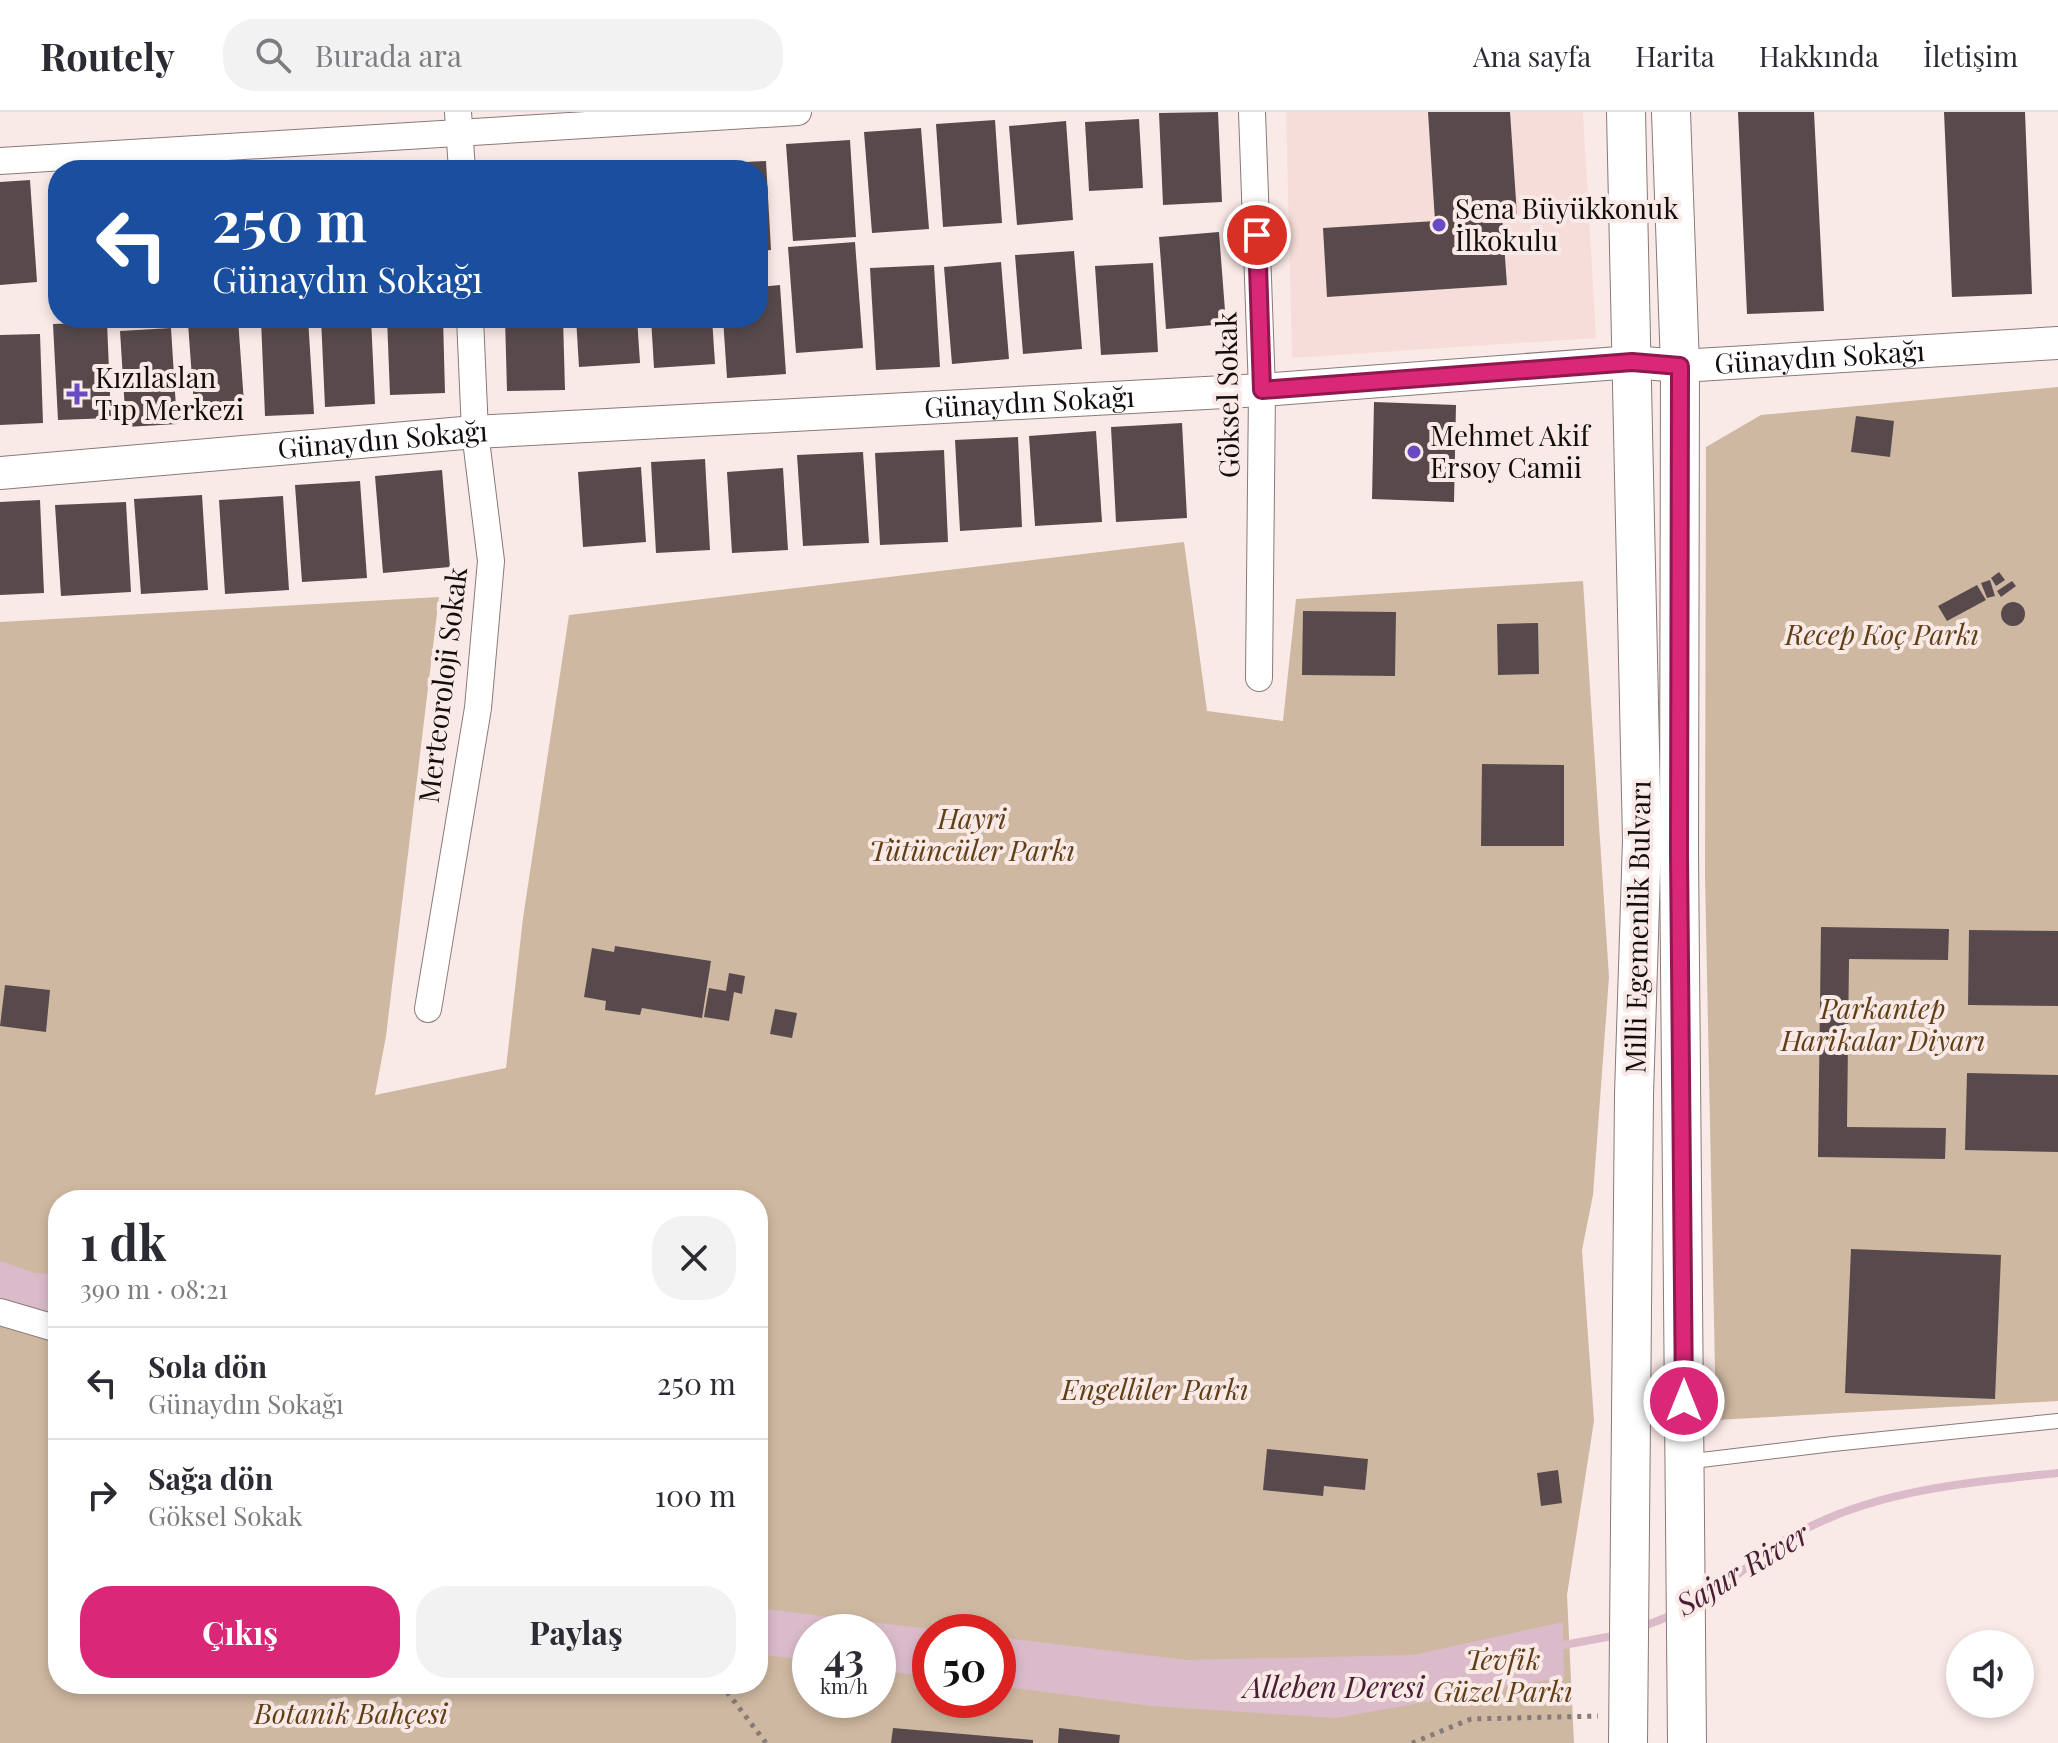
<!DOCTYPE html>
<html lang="tr">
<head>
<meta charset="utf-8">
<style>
  :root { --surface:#fff; --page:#f2f2f3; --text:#2b2b33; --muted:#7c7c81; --line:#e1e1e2; --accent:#db2777 }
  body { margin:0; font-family:"Playfair Display",serif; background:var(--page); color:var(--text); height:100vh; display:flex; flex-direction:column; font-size:30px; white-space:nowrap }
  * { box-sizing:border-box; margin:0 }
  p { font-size:26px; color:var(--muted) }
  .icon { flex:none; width:44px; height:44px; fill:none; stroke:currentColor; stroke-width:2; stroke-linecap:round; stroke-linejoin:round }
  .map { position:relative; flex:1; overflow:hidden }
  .details { position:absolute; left:48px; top:1078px; width:720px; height:504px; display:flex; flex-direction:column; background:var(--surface); border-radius:32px; box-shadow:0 4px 12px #0003 }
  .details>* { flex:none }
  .top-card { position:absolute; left:48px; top:48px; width:720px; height:168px; border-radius:32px; box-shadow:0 4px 12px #0003; background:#1a4fa0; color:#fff; overflow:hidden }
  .fabs { position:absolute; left:1946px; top:1518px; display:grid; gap:16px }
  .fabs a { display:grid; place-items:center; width:88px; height:88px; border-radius:50%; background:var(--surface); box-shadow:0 4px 12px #0003; font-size:40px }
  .speed { position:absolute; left:792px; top:1502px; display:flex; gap:16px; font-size:40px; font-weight:700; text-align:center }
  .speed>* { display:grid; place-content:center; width:104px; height:104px; border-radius:50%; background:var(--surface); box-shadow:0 4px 12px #0003; line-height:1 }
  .speed small { font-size:20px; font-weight:400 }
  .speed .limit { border:12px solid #d22; background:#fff; color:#111 }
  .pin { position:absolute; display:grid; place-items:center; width:68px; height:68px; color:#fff; margin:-34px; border:4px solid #fff; border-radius:50%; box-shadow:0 2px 8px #0007 }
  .me { position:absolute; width:88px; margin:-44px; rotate:0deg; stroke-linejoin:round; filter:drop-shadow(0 0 6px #0008) }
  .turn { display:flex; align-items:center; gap:28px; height:168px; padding:0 32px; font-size:36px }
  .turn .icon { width:104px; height:104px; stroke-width:2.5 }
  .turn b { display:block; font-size:56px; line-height:68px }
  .round { display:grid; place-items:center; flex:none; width:84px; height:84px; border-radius:32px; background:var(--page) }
  .head { display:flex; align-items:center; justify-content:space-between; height:136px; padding:0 32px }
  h1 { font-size:48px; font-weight:700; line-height:60px }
  .button { display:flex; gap:16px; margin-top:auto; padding:16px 32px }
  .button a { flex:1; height:92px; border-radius:32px; background:var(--accent); color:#fff; font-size:32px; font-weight:700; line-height:92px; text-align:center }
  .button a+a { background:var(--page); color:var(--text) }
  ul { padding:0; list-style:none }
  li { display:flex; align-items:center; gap:24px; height:112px; padding:0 32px; border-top:2px solid var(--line) }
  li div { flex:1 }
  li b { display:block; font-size:30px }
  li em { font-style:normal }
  header { display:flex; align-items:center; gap:48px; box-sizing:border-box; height:112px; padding:0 40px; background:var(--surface); border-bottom:2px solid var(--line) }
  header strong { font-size:38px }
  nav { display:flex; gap:44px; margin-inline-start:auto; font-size:28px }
  .search { width:560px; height:72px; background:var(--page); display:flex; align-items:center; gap:20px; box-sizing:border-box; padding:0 28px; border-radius:32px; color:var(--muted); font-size:30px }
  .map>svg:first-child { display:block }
  .built { fill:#f6ddd9 }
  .green { fill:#ceb8a1; fill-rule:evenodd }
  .water { fill:#dbbbca }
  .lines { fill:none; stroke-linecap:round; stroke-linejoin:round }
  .stream { stroke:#dbbbca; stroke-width:8 }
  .building { fill:#584a4c }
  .service-casing { stroke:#897a78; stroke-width:16 }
  .minor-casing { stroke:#897a78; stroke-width:28 }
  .tertiary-casing { stroke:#897a78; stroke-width:34 }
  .secondary-casing { stroke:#897a78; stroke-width:40 }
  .path { stroke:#867b79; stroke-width:5; stroke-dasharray:4 6; stroke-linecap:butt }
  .service { stroke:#fff; stroke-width:14 }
  .minor { stroke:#fff; stroke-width:26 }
  .tertiary { stroke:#fff; stroke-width:32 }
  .secondary { stroke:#fff; stroke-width:38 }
  .route-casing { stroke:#8e194d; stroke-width:20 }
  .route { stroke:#db2777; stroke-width:14 }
  .poi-dot { fill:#684ac3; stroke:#faeae7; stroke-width:3 }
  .labels { text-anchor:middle; stroke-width:8; stroke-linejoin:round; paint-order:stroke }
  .poi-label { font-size:28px; fill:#130d0c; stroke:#faeae7; text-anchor:start }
  .street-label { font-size:28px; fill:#130d0c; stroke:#faeae7 }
  .park-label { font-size:28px; font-style:italic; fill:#603f16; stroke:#faeae7 }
  .water-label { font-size:30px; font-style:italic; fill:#481e34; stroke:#faeae7 }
</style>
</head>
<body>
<header>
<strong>Routely</strong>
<div class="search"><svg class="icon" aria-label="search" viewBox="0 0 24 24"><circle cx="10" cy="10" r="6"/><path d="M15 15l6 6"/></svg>Burada ara</div>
<nav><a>Ana sayfa</a><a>Harita</a><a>Hakkında</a><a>İletişim</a></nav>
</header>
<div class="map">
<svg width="2058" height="1631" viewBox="0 0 2058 1631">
  <rect width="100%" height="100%" fill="#faeae7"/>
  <!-- built -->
  <path class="built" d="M1286,0H1583L1596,226L1292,246Z"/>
  <!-- green -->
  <g class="green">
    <path d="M2058,275V1289L1716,1308L1705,764L1706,335L1761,303Z"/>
    <path d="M1184,430L1207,599L1283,609L1296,487L1583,469L1609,865L1593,1083L1582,1138L1594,1309L1567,1483L1574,1631H0V510L439,485L386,924L375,983L506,956L523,806L569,503ZM58,1088H758V1572H58ZM810,1520H878V1588H810ZM930,1520H998V1588H930Z"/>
  </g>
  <!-- water -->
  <g class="water">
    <path d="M0,1149L58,1169V1211L0,1191Z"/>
    <path d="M758,1496L953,1520H930V1565L878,1558V1520H810V1549L758,1542Z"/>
    <path d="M1563,1510L1564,1565L1336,1606L1151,1594L998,1574V1525L1187,1548L1413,1543Z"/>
  </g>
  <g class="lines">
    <!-- stream -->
    <g class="stream">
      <path d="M39,1165L58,1167"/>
      <path d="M1697,1490C1729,1472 1756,1446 1787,1427C1869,1378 1965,1371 2058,1361"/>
      <path d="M1639,1516L1675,1502"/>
      <path d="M1553,1535L1618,1523"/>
    </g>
  </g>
  <!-- building -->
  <g class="building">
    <path d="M1218,0L1222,90L1163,93L1159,1Z"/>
    <path d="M1428,0H1510L1517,103L1502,104L1507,173L1327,185L1323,116L1435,109Z"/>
    <path d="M1738,0H1814L1824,199L1747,202Z"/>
    <path d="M1944,0H2025L2032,182L1952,185Z"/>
    <path d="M1139,7L1143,76L1089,79L1085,10Z"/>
    <path d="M995,8L1002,111L943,115L936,12Z"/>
    <path d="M1066,9L1073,108L1017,113L1009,14Z"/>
    <path d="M921,16L929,117L872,121L864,20Z"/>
    <path d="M850,28L856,125L793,129L786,32Z"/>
    <path d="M766,49L771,138L758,139V58H707L706,52Z"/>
    <path d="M627,52V58H569V56Z"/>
    <path d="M701,52L702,58H641V56Z"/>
    <path d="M30,68L37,170L0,173V70Z"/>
    <path d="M58,76V178H54L48,77Z"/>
    <path d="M1219,120L1226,212L1166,217L1159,125Z"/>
    <path d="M855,130L863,236L796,241L788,135Z"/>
    <path d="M1074,139L1082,237L1023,242L1015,143Z"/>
    <path d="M1001,150L1009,247L952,252L944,155Z"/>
    <path d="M1153,151L1158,240L1101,243L1095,154Z"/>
    <path d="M934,153L940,255L876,258L870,156Z"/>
    <path d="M780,173L786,262L727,266L723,206H758V175Z"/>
    <path d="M308,206L314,302L265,304L261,208Z"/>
    <path d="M321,206H371L375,292L325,295Z"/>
    <path d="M387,206H443L445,281L390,283Z"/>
    <path d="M505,206H563L565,278L507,279Z"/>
    <path d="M576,206H637L640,251L579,255Z"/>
    <path d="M651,206H712L715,252L654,256Z"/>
    <path d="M238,207L245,305L195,308L188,211Z"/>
    <path d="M107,210L111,306L58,308L53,212Z"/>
    <path d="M171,216L177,312L126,315L120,219Z"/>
    <path d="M40,222L43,311L0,313V223Z"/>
    <path d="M1374,290L1456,293L1454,390L1372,387Z"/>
    <path d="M1856,304L1894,309L1890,345L1851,340Z"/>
    <path d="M1182,311L1187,406L1116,410L1111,315Z"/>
    <path d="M1096,319L1102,410L1035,414L1029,324Z"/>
    <path d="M1018,325L1022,415L960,419L955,328Z"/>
    <path d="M944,338L948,430L880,433L875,341Z"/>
    <path d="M863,340L869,431L803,434L797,343Z"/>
    <path d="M705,347L710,438L656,441L651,350Z"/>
    <path d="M641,355L646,430L583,435L578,360Z"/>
    <path d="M783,356L788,438L732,441L727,360Z"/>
    <path d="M442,358L450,455L383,461L375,364Z"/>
    <path d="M360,369L367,466L302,470L295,373Z"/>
    <path d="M202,383L208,478L141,482L134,387Z"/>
    <path d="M283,384L289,478L225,482L219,388Z"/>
    <path d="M40,388L44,481L0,483V390Z"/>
    <path d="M126,390L131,480L61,484L55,393Z"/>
    <path d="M1999,460L2005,468L1996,474L1991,466Z"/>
    <path d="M1990,468L1995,484L1987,486L1981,471Z"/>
    <path d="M2012,469L2016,474L2001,485L1997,479Z"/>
    <path d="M1977,473L1986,488L1947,509L1938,494Z"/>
    <circle cx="2013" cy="502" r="12"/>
    <path d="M1303,499L1396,500L1395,564L1302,563Z"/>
    <path d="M1538,511L1539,562L1498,563L1497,512Z"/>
    <path d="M1482,652L1564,653V734H1481Z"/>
    <path d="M1821,815L1949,817L1948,848L1849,847L1847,1015L1946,1016L1945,1047L1818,1045Z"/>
    <path d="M1969,818L2058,819V894L1968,893Z"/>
    <path d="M615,834L711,849L702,906L642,896L640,903L605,898L606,889L584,885L592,836L614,840Z"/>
    <path d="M729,861L745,864L742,882L734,880L729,909L704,905L709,876L726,879Z"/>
    <path d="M5,873L50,878L46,920L0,914Z"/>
    <path d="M775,897L797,901L792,926L770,922Z"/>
    <path d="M1967,961L2058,963V1040L1965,1038Z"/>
    <path d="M1851,1137L2001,1143L1995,1287L1845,1281Z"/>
    <path d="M1267,1337L1368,1347L1365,1378L1324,1374L1323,1384L1263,1378Z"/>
    <path d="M1558,1358L1562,1391L1541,1394L1537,1361Z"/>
    <path d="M893,1616L1033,1628V1631H891Z"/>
    <path d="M1059,1616L1120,1623L1119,1631H1058Z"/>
  </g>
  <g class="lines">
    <!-- service casing -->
    <g class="service-casing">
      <path id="service" d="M1685,1350L1833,1332L2058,1309"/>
    </g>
    <!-- minor casing -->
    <g class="minor-casing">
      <g id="minor">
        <path d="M458,0L462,58"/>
        <path d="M1252,0L1262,278L1259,566"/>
        <path d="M0,49L798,0"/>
        <path d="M428,897L478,596L491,449L475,320L470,206"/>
        <path d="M0,1200L58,1217"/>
      </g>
    </g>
    <!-- tertiary casing -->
    <g class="tertiary-casing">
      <g id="tertiary">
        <path id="s1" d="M0,361L475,320L1262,278L1632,250L1680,254L2058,231"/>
      </g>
    </g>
    <!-- secondary casing -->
    <g class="secondary-casing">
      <g id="secondary">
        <path d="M1626,0L1642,728L1634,982L1628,1631"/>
        <path d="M1671,0L1680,254L1679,741L1687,1631"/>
      </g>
    </g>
    <!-- path -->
    <g class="path">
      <path d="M721,1572L766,1631"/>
      <path d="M1412,1631L1471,1607L1598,1604"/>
    </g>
    <!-- service -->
    <use href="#service" class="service"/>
    <!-- minor -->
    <use href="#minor" class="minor"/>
    <!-- tertiary -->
    <use href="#tertiary" class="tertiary"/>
    <!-- secondary -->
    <use href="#secondary" class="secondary"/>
  </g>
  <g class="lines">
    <!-- route casing -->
    <g class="route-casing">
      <path id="route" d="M1257,123L1262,278L1632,250L1680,254L1679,741L1684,1289"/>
    </g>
    <!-- route -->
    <use href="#route" class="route"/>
  </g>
  <!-- markers -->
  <g class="poi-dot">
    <circle cx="1439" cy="113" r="8"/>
    <path d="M73 270h8v8h8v8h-8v8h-8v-8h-8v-8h8z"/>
    <circle cx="1414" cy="340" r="8"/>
  </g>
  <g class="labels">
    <!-- poi labels -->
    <g class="poi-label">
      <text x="1455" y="107">Sena Büyükkonuk<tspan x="1455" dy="32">İlkokulu</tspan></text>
      <text x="95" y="276">Kızılaslan<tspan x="95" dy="32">Tıp Merkezi</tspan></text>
      <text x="1430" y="334">Mehmet Akif<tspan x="1430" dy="32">Ersoy Camii</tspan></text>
    </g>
    <!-- street labels -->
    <g class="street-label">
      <text dy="10" stroke="none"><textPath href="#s1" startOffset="1824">Günaydın Sokağı</textPath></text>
      <text transform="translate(1228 283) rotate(-91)" y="10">Göksel Sokak</text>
      <text dy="10" stroke="none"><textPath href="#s1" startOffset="1032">Günaydın Sokağı</textPath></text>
      <text dy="10" stroke="none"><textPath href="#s1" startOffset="384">Günaydın Sokağı</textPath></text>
      <text transform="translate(443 573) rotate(-83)" y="10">Merteoroloji Sokak</text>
      <text transform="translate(1638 815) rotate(-89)" y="10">Milli Egemenlik Bulvarı</text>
    </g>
    <!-- park labels -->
    <g class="park-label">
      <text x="1882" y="533">Recep Koç Parkı</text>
      <text x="972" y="717">Hayri<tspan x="972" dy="32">Tütüncüler Parkı</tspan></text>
      <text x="1883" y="907">Parkantep<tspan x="1883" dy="32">Harikalar Diyarı</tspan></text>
      <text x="1155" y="1288">Engelliler Parkı</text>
      <text x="1503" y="1558">Tevfik<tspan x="1503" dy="32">Güzel Parkı</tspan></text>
      <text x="351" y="1612">Botanik Bahçesi</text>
    </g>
    <!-- water labels -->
    <g class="water-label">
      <text transform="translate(1743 1458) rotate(-31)" y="10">Sajur River</text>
      <text x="1334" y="1586">Alleben Deresi</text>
    </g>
  </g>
</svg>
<div class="fabs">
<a><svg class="icon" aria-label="sound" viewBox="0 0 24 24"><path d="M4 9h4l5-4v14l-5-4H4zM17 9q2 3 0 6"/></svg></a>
</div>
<div class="speed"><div>43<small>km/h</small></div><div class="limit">50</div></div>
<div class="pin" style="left:1257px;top:123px;background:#d93025"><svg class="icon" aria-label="arrive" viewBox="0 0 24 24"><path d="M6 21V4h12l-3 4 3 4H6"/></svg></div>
<svg class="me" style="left:1684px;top:1289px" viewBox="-20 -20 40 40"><circle r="17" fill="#db2777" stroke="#fff" stroke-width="3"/><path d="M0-11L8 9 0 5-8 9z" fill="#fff"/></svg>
<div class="top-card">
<div class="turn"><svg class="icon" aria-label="left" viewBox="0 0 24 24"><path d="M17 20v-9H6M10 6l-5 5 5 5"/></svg><div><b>250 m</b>Günaydın Sokağı</div></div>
</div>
<section class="details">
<div class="head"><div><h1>1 dk</h1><p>390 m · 08:21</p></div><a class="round"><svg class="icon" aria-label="close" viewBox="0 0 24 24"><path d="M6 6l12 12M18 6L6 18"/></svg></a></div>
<ul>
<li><svg class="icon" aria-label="left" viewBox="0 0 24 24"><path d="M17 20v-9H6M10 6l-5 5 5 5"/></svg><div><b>Sola dön</b><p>Günaydın Sokağı</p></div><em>250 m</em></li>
<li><svg class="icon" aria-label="right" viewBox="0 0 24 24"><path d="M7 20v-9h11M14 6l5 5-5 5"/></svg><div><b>Sağa dön</b><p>Göksel Sokak</p></div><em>100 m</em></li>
</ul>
<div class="button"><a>Çıkış</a><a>Paylaş</a></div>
</section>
</div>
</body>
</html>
